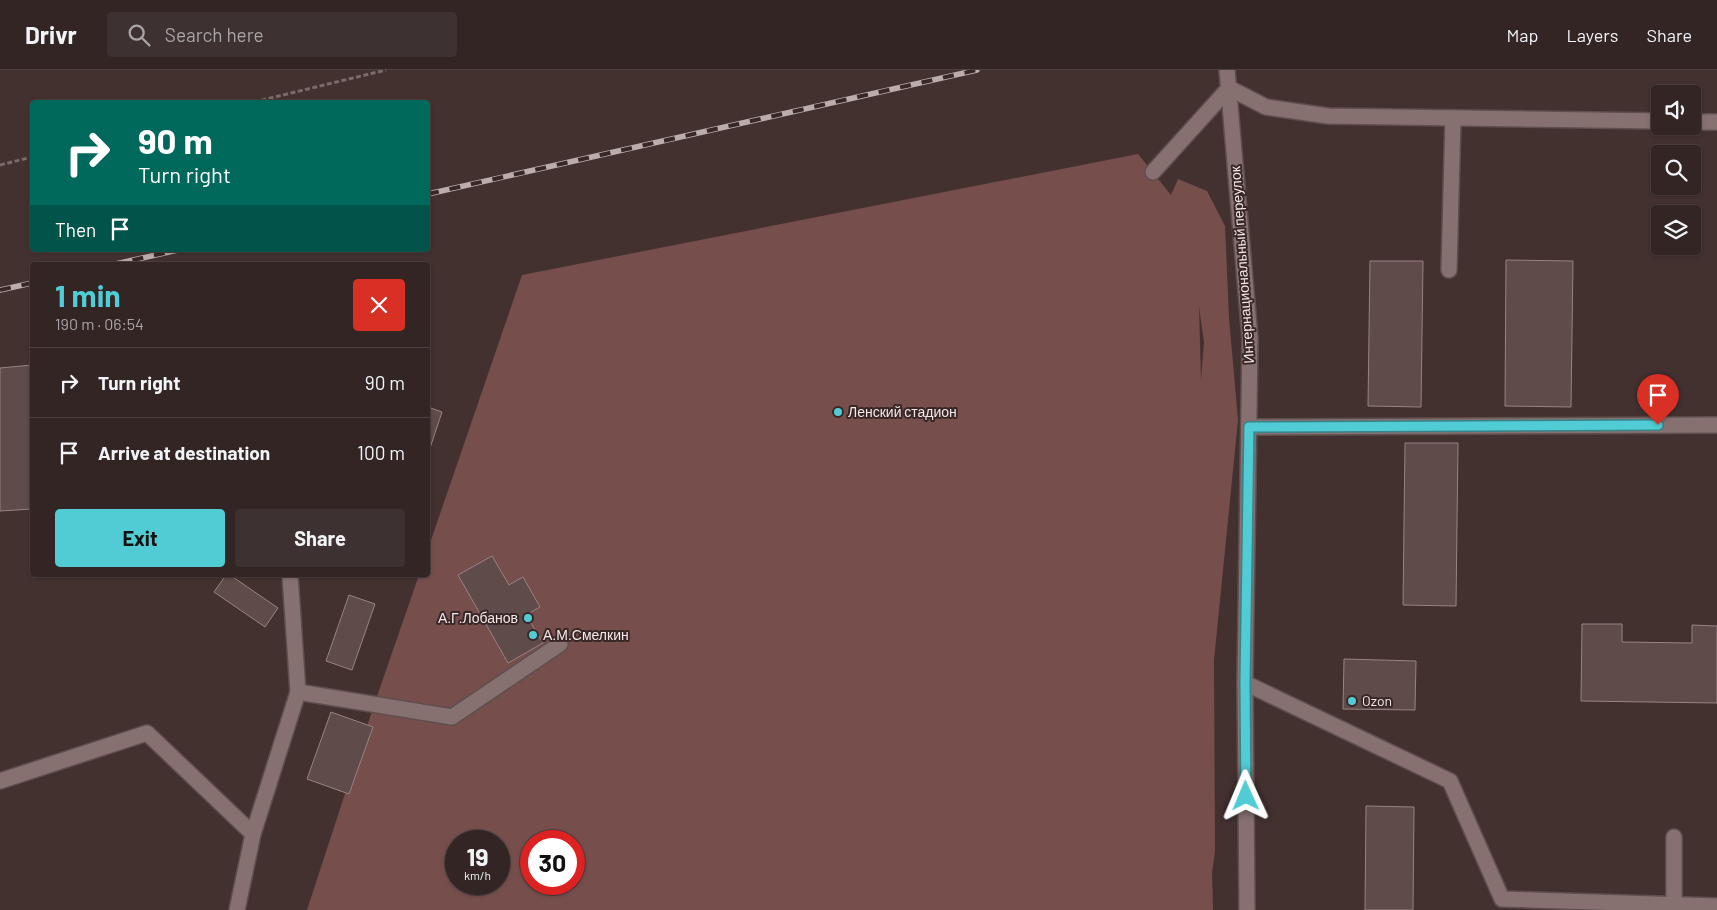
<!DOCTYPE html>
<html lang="en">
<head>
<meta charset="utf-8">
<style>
  :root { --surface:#322524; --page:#3d3131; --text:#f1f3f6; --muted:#a8a5a6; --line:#4d4241; --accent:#51ccd4 }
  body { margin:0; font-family:Barlow,sans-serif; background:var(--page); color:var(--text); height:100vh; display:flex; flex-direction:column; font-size:19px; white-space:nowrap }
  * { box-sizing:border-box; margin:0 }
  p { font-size:16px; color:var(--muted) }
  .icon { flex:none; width:28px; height:28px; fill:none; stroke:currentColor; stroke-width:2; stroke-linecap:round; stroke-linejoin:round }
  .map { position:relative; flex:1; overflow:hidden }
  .details { position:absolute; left:30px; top:192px; width:400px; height:315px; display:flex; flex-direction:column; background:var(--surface); border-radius:5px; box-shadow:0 1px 4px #0004,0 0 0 1px var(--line) }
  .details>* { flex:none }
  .hud { position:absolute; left:30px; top:30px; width:400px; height:152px; border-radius:5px; box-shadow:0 1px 4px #0004,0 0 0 1px var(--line); background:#00695c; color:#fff; overflow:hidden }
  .buttons { position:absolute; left:1651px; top:15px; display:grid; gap:10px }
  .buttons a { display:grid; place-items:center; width:50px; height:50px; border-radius:5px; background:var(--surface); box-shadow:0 1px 4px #0004,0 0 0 1px var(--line); font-size:25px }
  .speed { position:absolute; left:445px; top:760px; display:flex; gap:10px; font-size:25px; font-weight:700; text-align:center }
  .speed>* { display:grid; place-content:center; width:65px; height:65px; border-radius:50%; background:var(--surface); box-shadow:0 1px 4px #0004,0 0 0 1px var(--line); line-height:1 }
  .speed small { font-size:12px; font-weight:400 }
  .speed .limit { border:8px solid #d22; background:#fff; color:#111 }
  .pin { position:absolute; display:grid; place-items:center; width:42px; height:42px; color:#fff; margin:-51px -21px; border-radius:50% 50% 50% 0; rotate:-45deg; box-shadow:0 0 5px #0007 }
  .pin .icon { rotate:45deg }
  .me { position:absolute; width:55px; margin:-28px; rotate:359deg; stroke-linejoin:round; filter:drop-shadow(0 0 4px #0008) }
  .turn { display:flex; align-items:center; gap:18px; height:105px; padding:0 25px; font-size:22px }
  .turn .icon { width:65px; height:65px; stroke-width:2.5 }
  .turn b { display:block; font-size:35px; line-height:42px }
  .then { display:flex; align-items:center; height:48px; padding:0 25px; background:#0003; gap:10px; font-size:19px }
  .round { display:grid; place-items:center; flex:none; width:52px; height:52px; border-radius:5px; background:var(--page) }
  .headline { display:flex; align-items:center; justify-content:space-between; height:85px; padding:0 25px }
  h1 { font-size:30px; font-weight:700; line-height:38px; color:var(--accent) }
  .action { display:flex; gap:10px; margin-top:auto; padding:10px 25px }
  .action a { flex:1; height:58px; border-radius:5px; background:var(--accent); color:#111; font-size:20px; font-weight:700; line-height:58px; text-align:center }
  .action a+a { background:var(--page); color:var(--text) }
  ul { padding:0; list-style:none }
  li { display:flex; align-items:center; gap:15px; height:70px; padding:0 25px; border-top:1px solid var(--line) }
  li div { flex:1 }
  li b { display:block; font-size:19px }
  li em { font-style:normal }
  header { display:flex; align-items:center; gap:30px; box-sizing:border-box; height:70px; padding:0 25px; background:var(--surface); border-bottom:1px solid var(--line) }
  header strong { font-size:24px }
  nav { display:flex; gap:28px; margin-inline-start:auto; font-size:18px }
  .search { width:350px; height:45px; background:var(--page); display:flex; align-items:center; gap:12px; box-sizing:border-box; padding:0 18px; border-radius:5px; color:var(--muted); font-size:19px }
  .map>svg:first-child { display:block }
  .green { fill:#764f4d; fill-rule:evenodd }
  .building { fill:#5e4b4a; stroke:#998382 }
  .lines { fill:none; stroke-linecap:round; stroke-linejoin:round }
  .lane-casing { stroke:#5e4f4e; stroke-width:18 }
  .street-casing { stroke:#5e4f4e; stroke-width:18 }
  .path { stroke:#7a6a69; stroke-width:3; stroke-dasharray:5 2.5; stroke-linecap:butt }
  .lane { stroke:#867170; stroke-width:15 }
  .street { stroke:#867170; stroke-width:15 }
  .rail-casing { stroke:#bbadac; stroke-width:5.5 }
  .rail { stroke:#382726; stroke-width:4; stroke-dasharray:11; stroke-linecap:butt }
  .route-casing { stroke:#35858a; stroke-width:12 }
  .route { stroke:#51ccd4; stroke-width:9 }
  .poi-dot { fill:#51ccd4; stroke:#382726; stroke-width:2 }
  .labels { text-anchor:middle; stroke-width:4; stroke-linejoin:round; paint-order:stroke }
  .street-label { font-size:14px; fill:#f4e8e7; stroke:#382726 }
  .poi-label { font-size:14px; fill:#f4e8e7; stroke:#382726; text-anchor:start }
</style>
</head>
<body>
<header>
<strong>Drivr</strong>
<div class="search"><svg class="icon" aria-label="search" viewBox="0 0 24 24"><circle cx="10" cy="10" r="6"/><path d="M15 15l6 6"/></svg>Search here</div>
<nav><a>Map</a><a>Layers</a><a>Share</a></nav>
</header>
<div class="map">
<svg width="1717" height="840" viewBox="0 0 1717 840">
  <rect width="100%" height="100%" fill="#433130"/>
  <!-- green -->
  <path class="green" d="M1138,84L1171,125L1178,109L1207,121L1225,156L1229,248L1238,350L1214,590L1215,781L1212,803L1213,840H307L374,635L419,505H428V479L522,205ZM1199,237L1204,272L1201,311ZM456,771H499V814H456ZM531,771H574V814H531Z"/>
  <!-- building -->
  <g class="building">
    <path d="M1506,190L1573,191L1571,337L1505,336Z"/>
    <path d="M1370,191H1423L1421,337L1368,336Z"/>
    <path d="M32,295V439L0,441V298Z"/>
    <path d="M428,337L442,342L428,384Z"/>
    <path d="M1405,373H1458L1456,536L1403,535Z"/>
    <path d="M492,486L509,515L523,507L540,537L526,545L543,573L508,593L458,505Z"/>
    <path d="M226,505H230L278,538L265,557L214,522Z"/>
    <path d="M349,525L375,534L352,600L326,591Z"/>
    <path d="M1582,554H1622V572L1692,573V555L1717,556V633L1581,631Z"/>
    <path d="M1344,589L1416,591L1415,640L1343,639Z"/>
    <path d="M331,642L373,657L349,724L307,709Z"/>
    <path d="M1366,736L1414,737L1413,840H1365Z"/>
  </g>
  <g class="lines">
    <!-- lane casing -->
    <g class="lane-casing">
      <g id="lane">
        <path d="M1153,102L1229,18"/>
        <path d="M1449,200L1453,48"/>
        <path d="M1249,357L1717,355"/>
        <path d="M1245,613L1450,711L1502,829L1717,836"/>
        <path d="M298,622L452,647L560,574"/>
        <path d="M0,711L147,663L253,764"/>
        <path d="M1674,835V767"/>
        <path d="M237,840L253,764L298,622L290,505"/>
      </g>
    </g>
    <!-- street casing -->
    <g class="street-casing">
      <g id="street">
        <path d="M1227,0L1250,268L1245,613L1247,840"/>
        <path d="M1229,18L1266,37L1328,46L1660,51"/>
        <path d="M1692,52H1717"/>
      </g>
    </g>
    <!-- path -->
    <g class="path">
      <path d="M254,32L386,0"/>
      <path d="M0,95L32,87"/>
    </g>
    <!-- lane -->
    <use href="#lane" class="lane"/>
    <!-- street -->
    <use href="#street" class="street"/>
    <!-- rail casing -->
    <g class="rail-casing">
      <g id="rail">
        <path d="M428,124L977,0"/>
        <path d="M111,195L178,180"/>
        <path d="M0,220L32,213"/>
      </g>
    </g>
    <!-- rail -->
    <use href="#rail" class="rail"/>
  </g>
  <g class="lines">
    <!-- route casing -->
    <g class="route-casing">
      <path id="route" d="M1246,726L1245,613L1249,357L1658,355"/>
    </g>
    <!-- route -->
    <use href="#route" class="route"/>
  </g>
  <!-- markers -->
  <g class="poi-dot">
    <circle cx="838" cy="342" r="5"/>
    <circle cx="528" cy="548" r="5"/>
    <circle cx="533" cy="565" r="5"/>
    <circle cx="1352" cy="631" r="5"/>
  </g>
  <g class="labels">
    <!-- street labels -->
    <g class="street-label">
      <text transform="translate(1242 195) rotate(-94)" y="5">Интернациональный переулок</text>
    </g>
    <!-- poi labels -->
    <g class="poi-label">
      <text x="848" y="347">Ленский стадион</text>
      <text x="518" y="553" text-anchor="end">А.Г.Лобанов</text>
      <text x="543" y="570">А.М.Смелкин</text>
      <text x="1362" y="636">Ozon</text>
    </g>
  </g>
</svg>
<div class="buttons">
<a><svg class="icon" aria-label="sound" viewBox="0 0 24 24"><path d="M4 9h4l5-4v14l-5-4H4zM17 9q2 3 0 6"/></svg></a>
<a><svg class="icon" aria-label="search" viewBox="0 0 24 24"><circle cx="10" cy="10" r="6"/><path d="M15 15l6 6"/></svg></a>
<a><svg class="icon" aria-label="layers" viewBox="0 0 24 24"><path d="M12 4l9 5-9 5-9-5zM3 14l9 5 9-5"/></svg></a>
</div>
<div class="speed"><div>19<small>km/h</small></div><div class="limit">30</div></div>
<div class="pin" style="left:1658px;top:355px;background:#d93025"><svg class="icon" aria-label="arrive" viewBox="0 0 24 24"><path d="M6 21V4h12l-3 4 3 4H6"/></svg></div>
<svg class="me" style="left:1246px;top:726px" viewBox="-20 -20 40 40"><path d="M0-17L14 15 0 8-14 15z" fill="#51ccd4" stroke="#fff" stroke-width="4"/></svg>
<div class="hud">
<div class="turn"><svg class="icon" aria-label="right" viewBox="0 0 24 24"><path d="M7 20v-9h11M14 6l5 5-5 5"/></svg><div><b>90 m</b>Turn right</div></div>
<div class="then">Then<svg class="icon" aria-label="arrive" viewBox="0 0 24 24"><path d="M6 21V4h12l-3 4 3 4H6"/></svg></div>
</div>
<section class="details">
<div class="headline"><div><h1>1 min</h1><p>190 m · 06:54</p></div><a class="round" style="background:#d93025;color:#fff"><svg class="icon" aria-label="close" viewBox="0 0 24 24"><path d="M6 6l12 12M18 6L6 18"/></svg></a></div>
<ul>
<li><svg class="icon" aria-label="right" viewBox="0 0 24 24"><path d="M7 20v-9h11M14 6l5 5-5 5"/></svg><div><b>Turn right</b></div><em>90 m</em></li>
<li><svg class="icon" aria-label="arrive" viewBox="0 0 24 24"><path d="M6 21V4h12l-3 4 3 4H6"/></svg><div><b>Arrive at destination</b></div><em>100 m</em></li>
</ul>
<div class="action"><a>Exit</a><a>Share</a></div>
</section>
</div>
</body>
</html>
